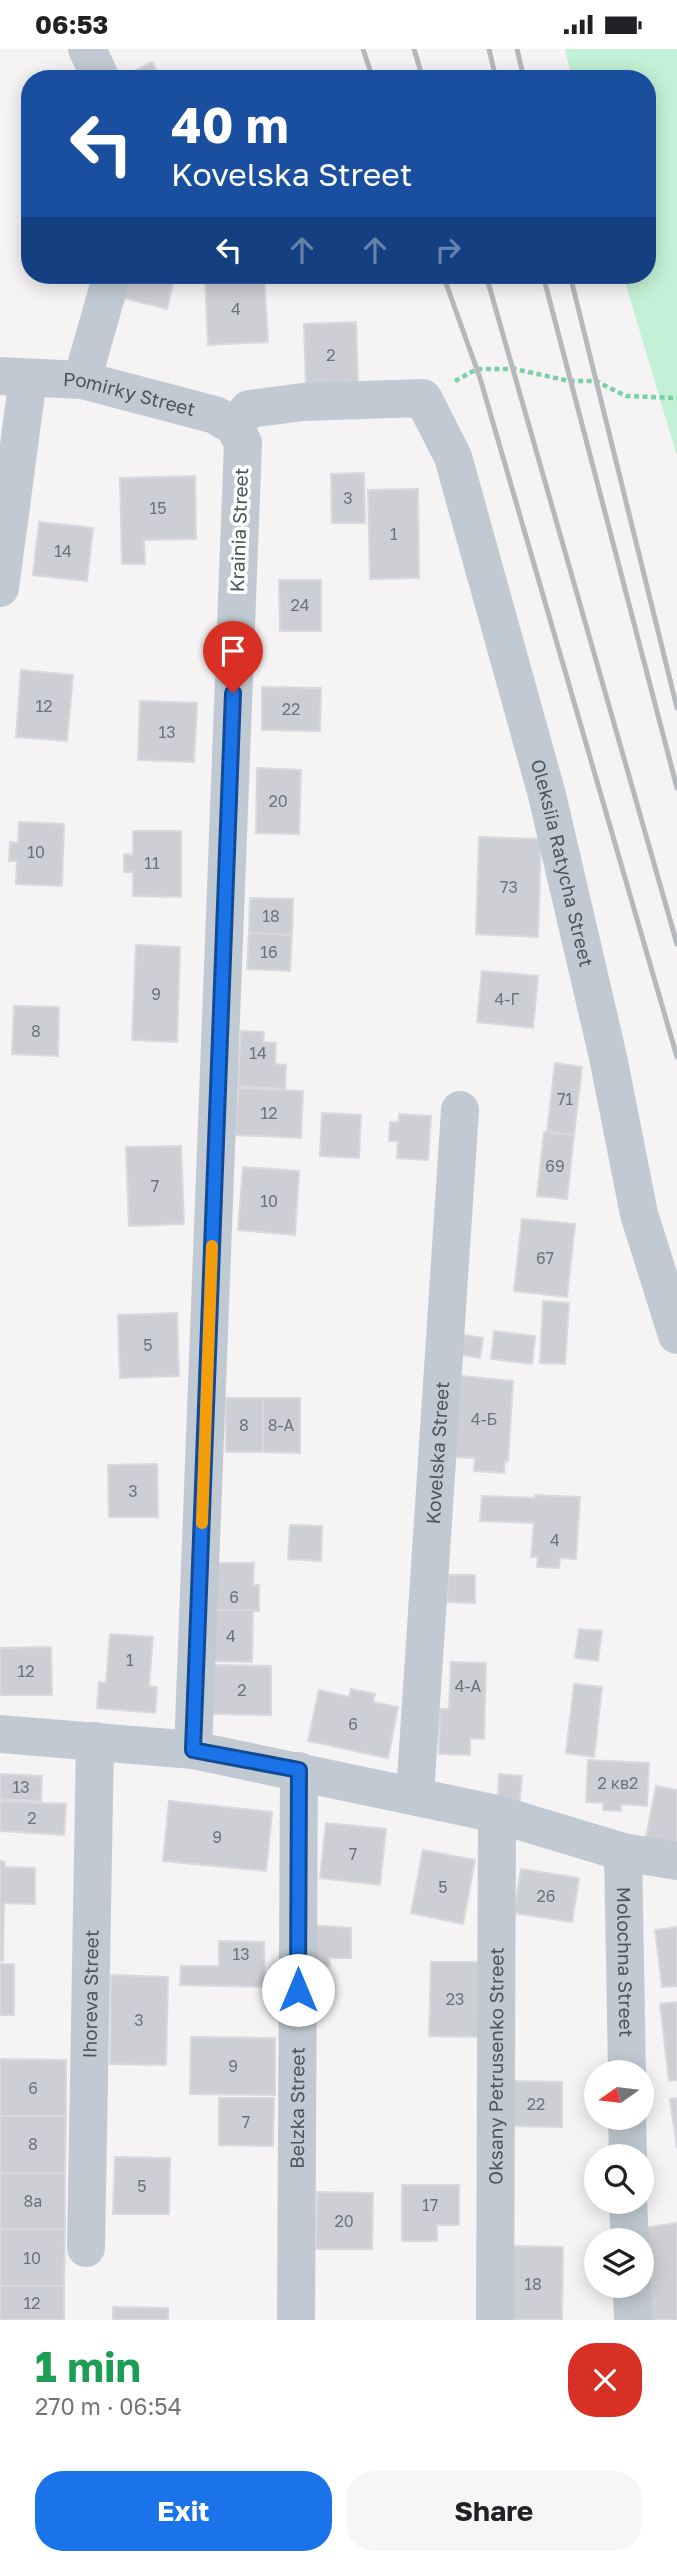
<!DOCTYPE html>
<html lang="en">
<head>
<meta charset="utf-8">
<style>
  :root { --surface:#fff; --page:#f6f6f6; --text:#202124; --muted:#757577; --accent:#1a73e8 }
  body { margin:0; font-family:"Golos Text",sans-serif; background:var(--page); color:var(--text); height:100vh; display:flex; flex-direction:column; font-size:26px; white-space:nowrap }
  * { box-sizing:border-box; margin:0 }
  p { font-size:23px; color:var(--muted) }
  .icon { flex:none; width:38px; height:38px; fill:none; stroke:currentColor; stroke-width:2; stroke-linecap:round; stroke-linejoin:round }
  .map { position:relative; height:2271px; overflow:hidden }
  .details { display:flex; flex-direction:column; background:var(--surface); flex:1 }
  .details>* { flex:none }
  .guide { position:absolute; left:21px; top:21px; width:635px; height:214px; border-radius:28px; box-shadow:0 4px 18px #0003; background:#1a4fa0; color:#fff; overflow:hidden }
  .needle { width:46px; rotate:256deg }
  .tools { position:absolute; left:584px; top:2011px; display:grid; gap:14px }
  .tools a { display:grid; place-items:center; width:70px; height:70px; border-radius:50%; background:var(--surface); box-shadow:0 4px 18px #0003; font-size:35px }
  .pin { position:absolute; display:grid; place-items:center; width:60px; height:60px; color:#fff; margin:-72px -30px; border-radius:50% 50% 50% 0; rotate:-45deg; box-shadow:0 0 7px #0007 }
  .pin .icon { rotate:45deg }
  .me { position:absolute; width:77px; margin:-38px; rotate:0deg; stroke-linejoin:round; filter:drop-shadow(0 0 5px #0008) }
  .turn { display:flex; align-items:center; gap:24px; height:147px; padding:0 35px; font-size:32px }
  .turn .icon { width:91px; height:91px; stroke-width:2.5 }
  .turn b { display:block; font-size:49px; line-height:60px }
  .lanes { display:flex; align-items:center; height:66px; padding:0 35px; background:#0003; justify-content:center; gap:35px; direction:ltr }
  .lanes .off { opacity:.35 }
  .round { display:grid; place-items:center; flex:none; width:74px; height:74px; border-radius:28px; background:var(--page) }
  .headline { display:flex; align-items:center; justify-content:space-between; height:119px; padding:0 35px }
  h1 { font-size:42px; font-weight:700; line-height:52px; color:#1e9e55 }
  .cta { display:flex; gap:14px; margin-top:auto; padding:14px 35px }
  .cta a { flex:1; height:80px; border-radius:28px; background:var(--accent); color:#fff; font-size:28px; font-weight:700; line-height:80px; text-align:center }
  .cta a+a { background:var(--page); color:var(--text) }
  .status { display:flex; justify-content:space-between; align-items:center; height:49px; padding:0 35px; background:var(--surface); direction:ltr }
  .status svg { height:19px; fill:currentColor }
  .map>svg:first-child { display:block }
  .green { fill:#c3f1d5 }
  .building { fill:#cdcfd5; stroke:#d7d9de; stroke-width:2 }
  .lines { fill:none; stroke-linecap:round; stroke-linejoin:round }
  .path { stroke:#7ad0a6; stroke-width:4.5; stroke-dasharray:5 3.5; stroke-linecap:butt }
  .minor { stroke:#c1cad2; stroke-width:38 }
  .rail { stroke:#b5b8bd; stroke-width:5 }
  .route-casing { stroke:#114b97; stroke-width:18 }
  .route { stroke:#1a73e8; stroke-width:12 }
  .slow { stroke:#f59e0b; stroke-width:12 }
  .labels { text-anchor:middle; stroke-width:7; stroke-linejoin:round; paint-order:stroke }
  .number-label { font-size:16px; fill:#6b747e }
  .street-label { font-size:19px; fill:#4a5661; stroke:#fff }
</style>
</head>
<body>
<div class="status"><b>06:53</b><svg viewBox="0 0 49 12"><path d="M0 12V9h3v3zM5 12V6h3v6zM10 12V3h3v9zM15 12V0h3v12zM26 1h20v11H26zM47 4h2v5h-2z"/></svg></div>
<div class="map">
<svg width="677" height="2271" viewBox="0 0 677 2271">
  <rect width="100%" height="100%" fill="#f5f3f3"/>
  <!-- green -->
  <path class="green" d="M565,0H677V407L623,226H648V30H572Z"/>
  <!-- building -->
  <g class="building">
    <path d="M152,13L161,30H118Z"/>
    <path d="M122,226H175L167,260L116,247Z"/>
    <path d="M205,226H264L268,293L208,296Z"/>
    <path d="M356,273L358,337L306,339L304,275Z"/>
    <path d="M364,424L365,474H332L331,425Z"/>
    <path d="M195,427L196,490L144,491L145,515H122L120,429Z"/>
    <path d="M418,440L419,529L370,530L368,441Z"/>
    <path d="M39,473L93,479L87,532L33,526Z"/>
    <path d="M279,531H321V582H280Z"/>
    <path d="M21,621L73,626L67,692L16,688Z"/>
    <path d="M262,638L321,639L320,682L262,681Z"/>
    <path d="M140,652L197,654L194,713L138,711Z"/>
    <path d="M257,719L301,721L299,785L256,784Z"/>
    <path d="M19,773L64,775L62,837L16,835L17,812H9L10,793L18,794Z"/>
    <path d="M133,782H181V848L133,847V823H124V805L133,806Z"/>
    <path d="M479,788L541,790L538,888L476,885Z"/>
    <path d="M250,849L293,850L292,886L249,884Z"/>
    <path d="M249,884L292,886L290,922L247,920Z"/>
    <path d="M136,896L180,898L177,993L132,991Z"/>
    <path d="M482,922L538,927L533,979L477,973Z"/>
    <path d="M14,957L59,958L58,1007L12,1005Z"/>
    <path d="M241,982L264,983L263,993L276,994L275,1015L286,1016L285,1040L238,1037Z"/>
    <path d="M555,1014L582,1018L574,1086L547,1083Z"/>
    <path d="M238,1039L303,1042L301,1089L235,1086Z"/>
    <path d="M322,1064L361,1066L359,1109L320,1107Z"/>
    <path d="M399,1065L431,1067L428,1111L397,1109L398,1092H389L390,1073H399Z"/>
    <path d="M544,1083L574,1086L567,1150L537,1147Z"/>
    <path d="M181,1097L184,1175L129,1177L126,1098Z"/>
    <path d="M243,1118L299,1122L295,1186L238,1181Z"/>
    <path d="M522,1170L575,1175L567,1248L514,1242Z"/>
    <path d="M543,1252L569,1254L565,1315L540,1314Z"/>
    <path d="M177,1264L179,1327L120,1329L118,1266Z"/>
    <path d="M494,1282L535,1287L532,1315L491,1310Z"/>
    <path d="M453,1284L483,1289L480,1309L449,1304Z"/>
    <path d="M461,1327L513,1332L508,1412H505L504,1424L474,1422L475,1409L455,1408Z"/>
    <rect x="226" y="1349" width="37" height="54"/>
    <path d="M263,1349H300V1404L263,1403Z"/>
    <path d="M157,1415L158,1468H109L108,1416Z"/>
    <path d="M535,1446L580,1448L576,1510L560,1509L559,1519L537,1518L538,1508H531L534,1474L480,1472L482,1447L535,1449Z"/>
    <path d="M290,1476L322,1477L321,1512L288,1510Z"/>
    <path d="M210,1514H254L253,1536H259V1562L209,1561Z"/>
    <path d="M448,1526H475V1554L447,1553Z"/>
    <path d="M209,1561H253L252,1613L209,1612Z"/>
    <path d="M579,1580L602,1582L598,1612L575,1609Z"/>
    <path d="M110,1585L153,1588L149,1637L157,1638L155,1664L97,1659L99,1633L106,1634Z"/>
    <path d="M51,1598L52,1646H0V1599Z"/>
    <path d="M451,1613L486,1614L484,1690L470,1689V1706L439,1705L440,1660H449Z"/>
    <path d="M213,1616L271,1617V1666L212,1665Z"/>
    <path d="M574,1635L602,1638L594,1708L566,1704Z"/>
    <path d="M351,1640L375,1645L373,1653L398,1658L388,1709L308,1692L319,1641L349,1648Z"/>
    <path d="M588,1711L649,1714L647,1757L621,1755V1762L603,1761V1754L586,1753Z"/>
    <path d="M0,1725L42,1727L41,1752L0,1750Z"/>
    <path d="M499,1725L522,1727L519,1762L497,1760Z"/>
    <path d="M656,1737L677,1741V1800L645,1793Z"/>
    <path d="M0,1752L66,1755L64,1786L0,1782Z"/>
    <path d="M169,1752L272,1763L266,1822L163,1812Z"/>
    <path d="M326,1774L386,1780L380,1836L320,1829Z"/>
    <path d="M423,1801L475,1811L463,1875L411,1864Z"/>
    <path d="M0,1812L5,1813V1818L35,1819V1855L4,1854L3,1912H0Z"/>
    <path d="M521,1820L579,1829L572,1873L514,1864Z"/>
    <path d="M309,1876L351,1879V1909H329L330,1917L308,1916Z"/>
    <path d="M677,1878V1937L662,1938L655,1881Z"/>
    <path d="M219,1892L264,1893L265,1938L180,1936L181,1917H219Z"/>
    <path d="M431,1913H480L479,1988L429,1987Z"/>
    <rect x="0" y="1915" width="14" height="51"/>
    <path d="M111,1926L168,1928L166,2016L110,2015Z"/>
    <path d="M677,1953V2031L669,2032L660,1955Z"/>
    <path d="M191,1988L275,1989V2046L190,2045Z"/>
    <path d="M0,2010L66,2011V2067H0Z"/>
    <path d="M509,2032L562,2033V2078L509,2077Z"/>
    <path d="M219,2049H274L273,2097L219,2096Z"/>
    <path d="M677,2049V2099L670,2050Z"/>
    <path d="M0,2067H66L65,2124H0Z"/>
    <path d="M115,2108L170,2109L169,2165H113Z"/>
    <rect x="0" y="2124" width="65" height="56"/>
    <path d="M402,2136H459V2176H437V2192H402Z"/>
    <path d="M317,2143L373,2144L372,2200H316Z"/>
    <path d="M677,2174V2271H651L642,2218V2191L636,2180Z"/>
    <path d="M0,2180H65L64,2237H0Z"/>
    <path d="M504,2197L563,2198L562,2271H503Z"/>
    <rect x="0" y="2237" width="64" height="34"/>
    <path d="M113,2258L168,2259V2271H113Z"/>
  </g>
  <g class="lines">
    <!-- path -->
    <path class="path" d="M455,332L477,320H515L569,332H596L626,347L677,349"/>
    <!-- minor -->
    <g class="minor">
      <path d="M87,0L101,30"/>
      <path id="s1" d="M0,327L82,331L215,366L234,377L243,394L193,1701"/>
      <path d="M82,331L112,226"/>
      <path id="s2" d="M234,377L249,360L303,353L423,349L453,408L547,746L608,1008L639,1165L677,1286"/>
      <path d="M0,539L28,329"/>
      <path d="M0,1685L193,1701L497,1765L623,1803L677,1812"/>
      <path id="s3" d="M415,1746L460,1061"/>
      <path id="s4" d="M623,1803L627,2023"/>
      <path d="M627,2068L628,2107"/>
      <path d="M628,2152L630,2191"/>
      <path id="s5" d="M86,2199L95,1692"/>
      <path d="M632,2236L633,2271"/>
      <path id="s6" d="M296,2271L299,1722"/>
      <path id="s7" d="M495,2271L497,1765"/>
    </g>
    <!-- rail -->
    <g class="rail">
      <path d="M363,0L373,30"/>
      <path d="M414,0L423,30"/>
      <path d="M489,0L496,30"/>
      <path d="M517,0L524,30"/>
      <path d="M443,226L480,329L677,1008"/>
      <path d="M486,226L677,895"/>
      <path d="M543,226L677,739"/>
      <path d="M570,226L677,659"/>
    </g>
  </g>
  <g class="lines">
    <!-- route casing -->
    <g class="route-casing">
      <path id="route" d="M233,644L193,1701L299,1721L298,1941"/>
    </g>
    <!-- route -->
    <use href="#route" class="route"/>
    <!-- slow -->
    <path class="slow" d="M202,1474L212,1197"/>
  </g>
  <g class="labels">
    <!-- number labels -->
    <g class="number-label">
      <text x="236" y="266">4</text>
      <text x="331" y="312">2</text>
      <text x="348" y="455">3</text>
      <text x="158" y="465">15</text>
      <text x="394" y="491">1</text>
      <text x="63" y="508">14</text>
      <text x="300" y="562">24</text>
      <text x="44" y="663">12</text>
      <text x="291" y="666">22</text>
      <text x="167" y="689">13</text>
      <text x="278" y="758">20</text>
      <text x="36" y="809">10</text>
      <text x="152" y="820">11</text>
      <text x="509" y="844">73</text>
      <text x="271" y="873">18</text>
      <text x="269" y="909">16</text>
      <text x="156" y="951">9</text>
      <text x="507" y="956">4-Г</text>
      <text x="36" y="988">8</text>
      <text x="258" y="1010">14</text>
      <text x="565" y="1056">71</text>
      <text x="269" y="1070">12</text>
      <text x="555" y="1123">69</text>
      <text x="155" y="1143">7</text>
      <text x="269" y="1158">10</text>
      <text x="545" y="1215">67</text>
      <text x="148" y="1302">5</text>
      <text x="484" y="1376">4-Б</text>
      <text x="244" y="1382">8</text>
      <text x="281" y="1382">8-А</text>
      <text x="133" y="1448">3</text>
      <text x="555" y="1497">4</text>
      <text x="234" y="1554">6</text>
      <text x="231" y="1593">4</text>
      <text x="130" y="1617">1</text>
      <text x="26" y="1628">12</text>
      <text x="468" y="1643">4-А</text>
      <text x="242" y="1647">2</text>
      <text x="353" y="1681">6</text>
      <text x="618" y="1740">2 кв2</text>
      <text x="21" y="1744">13</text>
      <text x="32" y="1775">2</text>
      <text x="217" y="1794">9</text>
      <text x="353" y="1811">7</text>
      <text x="443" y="1844">5</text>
      <text x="546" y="1853">26</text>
      <text x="241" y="1911">13</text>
      <text x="455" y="1956">23</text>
      <text x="139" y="1977">3</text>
      <text x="233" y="2023">9</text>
      <text x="33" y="2045">6</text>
      <text x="536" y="2061">22</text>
      <text x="246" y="2079">7</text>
      <text x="33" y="2101">8</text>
      <text x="142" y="2143">5</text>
      <text x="33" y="2158">8а</text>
      <text x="430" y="2162">17</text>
      <text x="344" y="2178">20</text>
      <text x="32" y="2215">10</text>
      <text x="533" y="2241">18</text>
      <text x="32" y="2260">12</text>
    </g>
    <!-- street labels -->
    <g class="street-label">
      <text dy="7" stroke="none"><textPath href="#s1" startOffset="131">Pomirky Street</textPath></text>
      <text transform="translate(239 481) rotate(-88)" y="7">Krainia Street</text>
      <text dy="7" stroke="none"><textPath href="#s2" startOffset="684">Oleksiia Ratycha Street</textPath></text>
      <text dy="7" stroke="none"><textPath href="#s3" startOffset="343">Kovelska Street</textPath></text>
      <text dy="7" stroke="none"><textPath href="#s4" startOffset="110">Molochna Street</textPath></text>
      <text dy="7" stroke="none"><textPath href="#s5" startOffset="254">Ihoreva Street</textPath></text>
      <text dy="7" stroke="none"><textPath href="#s7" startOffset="254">Oksany Petrusenko Street</textPath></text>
      <text dy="7" stroke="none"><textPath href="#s6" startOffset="212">Belzka Street</textPath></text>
    </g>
  </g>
</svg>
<div class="tools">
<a><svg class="needle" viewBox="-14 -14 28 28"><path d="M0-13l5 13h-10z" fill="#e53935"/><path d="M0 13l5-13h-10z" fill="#757577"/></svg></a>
<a><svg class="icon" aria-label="search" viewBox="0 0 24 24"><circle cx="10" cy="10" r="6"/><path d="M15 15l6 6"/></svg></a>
<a><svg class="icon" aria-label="layers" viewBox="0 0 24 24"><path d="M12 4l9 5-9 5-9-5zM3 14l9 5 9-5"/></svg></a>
</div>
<div class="pin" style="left:233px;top:644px;background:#d93025"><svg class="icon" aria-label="arrive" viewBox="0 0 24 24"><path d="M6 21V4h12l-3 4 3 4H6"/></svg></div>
<svg class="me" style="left:298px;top:1941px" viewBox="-20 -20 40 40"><circle r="19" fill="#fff"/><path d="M0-13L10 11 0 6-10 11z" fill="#1a73e8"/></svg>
<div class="guide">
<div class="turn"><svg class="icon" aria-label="left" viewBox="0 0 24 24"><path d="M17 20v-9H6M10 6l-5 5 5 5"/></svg><div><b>40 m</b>Kovelska Street</div></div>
<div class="lanes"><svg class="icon" aria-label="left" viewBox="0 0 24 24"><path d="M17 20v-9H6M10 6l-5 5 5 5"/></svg><svg class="icon off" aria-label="ahead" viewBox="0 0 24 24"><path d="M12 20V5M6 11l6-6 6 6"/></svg><svg class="icon off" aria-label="ahead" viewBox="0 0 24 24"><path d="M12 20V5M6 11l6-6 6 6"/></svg><svg class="icon off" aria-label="right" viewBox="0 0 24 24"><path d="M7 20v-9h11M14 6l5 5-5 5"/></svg></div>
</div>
</div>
<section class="details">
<div class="headline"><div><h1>1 min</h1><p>270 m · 06:54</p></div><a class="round" style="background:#d93025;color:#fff"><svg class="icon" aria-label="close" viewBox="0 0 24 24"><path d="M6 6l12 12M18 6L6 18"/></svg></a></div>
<div class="cta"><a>Exit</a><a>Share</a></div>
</section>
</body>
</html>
